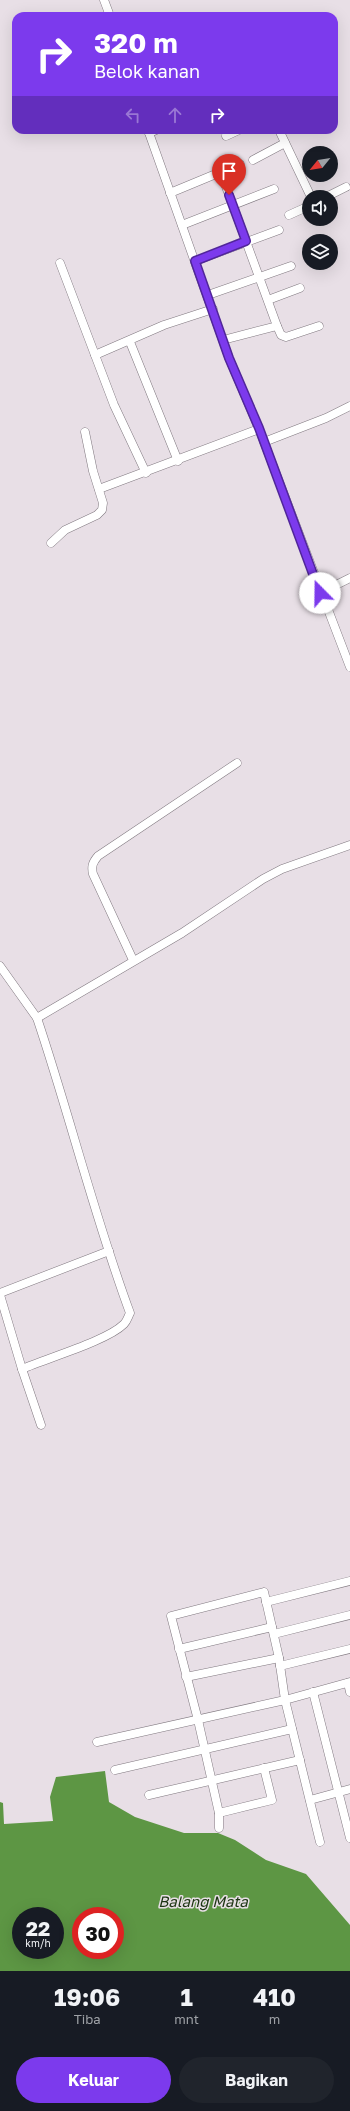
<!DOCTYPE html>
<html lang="id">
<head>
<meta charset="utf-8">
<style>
  :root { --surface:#171b24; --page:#20242c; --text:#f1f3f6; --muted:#9ea1a6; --accent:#7c3aed }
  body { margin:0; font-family:"Golos Text",sans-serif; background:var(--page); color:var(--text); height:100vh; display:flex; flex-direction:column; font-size:15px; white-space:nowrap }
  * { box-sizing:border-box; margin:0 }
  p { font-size:13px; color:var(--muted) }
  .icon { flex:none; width:22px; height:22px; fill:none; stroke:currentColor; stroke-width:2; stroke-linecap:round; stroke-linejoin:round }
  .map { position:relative; height:1971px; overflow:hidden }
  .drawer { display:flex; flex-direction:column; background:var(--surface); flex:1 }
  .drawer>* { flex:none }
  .banner { position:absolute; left:12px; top:12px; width:326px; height:122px; border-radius:12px; box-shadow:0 4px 16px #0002; background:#7c3aed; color:#fff; overflow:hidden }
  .needle { width:26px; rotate:240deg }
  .controls { position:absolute; left:302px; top:146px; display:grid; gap:8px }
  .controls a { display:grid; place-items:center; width:36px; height:36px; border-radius:50%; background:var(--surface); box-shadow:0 4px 16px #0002; font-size:20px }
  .speed { position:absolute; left:12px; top:1907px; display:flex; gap:8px; font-size:20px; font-weight:700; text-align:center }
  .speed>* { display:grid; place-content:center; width:52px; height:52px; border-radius:50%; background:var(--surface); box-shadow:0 4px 16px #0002; line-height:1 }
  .speed small { font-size:10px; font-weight:400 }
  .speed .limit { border:6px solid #d22; background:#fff; color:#111 }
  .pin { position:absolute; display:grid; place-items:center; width:34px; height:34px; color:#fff; margin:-41px -17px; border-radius:50% 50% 50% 0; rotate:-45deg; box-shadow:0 0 4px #0007 }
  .pin .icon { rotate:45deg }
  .me { position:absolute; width:44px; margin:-22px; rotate:338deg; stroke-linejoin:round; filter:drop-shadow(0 0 3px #0008) }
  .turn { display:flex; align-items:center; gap:14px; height:84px; padding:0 16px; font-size:18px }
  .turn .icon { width:52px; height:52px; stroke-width:2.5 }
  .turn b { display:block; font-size:28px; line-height:34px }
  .lanes { display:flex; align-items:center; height:38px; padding:0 16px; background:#0003; justify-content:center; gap:20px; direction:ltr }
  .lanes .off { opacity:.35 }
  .eta { display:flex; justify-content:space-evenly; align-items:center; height:68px; text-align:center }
  .eta b { font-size:24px; font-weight:700; line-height:28px }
  .cta { display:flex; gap:8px; margin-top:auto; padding:8px 16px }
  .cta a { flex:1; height:46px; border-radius:24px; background:var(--accent); color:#fff; font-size:16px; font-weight:700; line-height:46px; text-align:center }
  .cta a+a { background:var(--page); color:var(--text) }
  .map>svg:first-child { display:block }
  .water { fill:#5d9644; fill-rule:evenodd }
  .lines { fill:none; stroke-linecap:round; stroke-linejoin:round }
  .street-casing { stroke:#817980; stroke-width:9 }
  .street { stroke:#fff; stroke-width:8 }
  .route-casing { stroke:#51269a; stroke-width:10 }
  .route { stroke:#7c3aed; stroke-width:7 }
  .labels { text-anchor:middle; stroke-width:3; stroke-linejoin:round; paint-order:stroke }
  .water-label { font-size:15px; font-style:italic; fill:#1d3513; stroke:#e8dfe6 }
</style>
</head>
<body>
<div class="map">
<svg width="350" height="1971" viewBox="0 0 350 1971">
  <rect width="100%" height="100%" fill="#e8dfe6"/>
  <!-- water -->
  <path class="water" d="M105,1771L109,1802L135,1817L184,1833H218L235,1840L266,1860L306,1874L350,1925V1971H0V1802L3,1803L4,1824L53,1821L50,1797L56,1777ZM21,1916H55V1950H21ZM81,1916H115V1950H81Z"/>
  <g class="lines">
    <!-- street casing -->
    <g class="street-casing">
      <g id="street">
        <path d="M104,0L110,16"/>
        <path d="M148,130L229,358L259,429L350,667"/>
        <path d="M279,130L311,197"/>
        <path d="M149,133L156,130"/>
        <path d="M226,136L239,130"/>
        <path d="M253,160L285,143"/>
        <path d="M221,173L277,326L223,340"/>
        <path d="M170,193L240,164"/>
        <path d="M326,197L346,187"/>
        <path d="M289,215L309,206"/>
        <path d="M182,225L274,189"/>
        <path d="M195,261L279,230"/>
        <path d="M60,263L114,405L146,473"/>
        <path d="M208,295L291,266"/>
        <path d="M268,300L300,288"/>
        <path d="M277,326L281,335L286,337L319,326"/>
        <path d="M130,342L178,461"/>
        <path d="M95,355L164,325L213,309"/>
        <path d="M264,442L326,418L350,406"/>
        <path d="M99,489L259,429"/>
        <path d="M51,543L65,530L97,515L102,510L103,503L93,471L85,432"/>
        <path d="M320,593L350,578"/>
        <path d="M133,960L93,874C91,866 93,862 98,856L237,763"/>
        <path d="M0,966L37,1018L182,933L263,879L282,869L350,845"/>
        <path d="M37,1018C70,1116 94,1216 130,1313C128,1317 127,1321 124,1324C107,1341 47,1358 22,1369L41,1425"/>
        <path d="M0,1293L109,1251"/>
        <path d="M0,1295L22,1369"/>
        <path d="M266,1602L350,1581"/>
        <path d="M274,1634L350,1615"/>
        <path d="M179,1649L272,1627"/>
        <path d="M280,1666L350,1649"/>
        <path d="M186,1677L279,1658"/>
        <path d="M348,1683L350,1692"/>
        <path d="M313,1692L350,1838"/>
        <path d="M97,1742L285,1700L279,1658L264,1592L171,1616L198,1720L219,1813V1828"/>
        <path d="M115,1770L292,1729"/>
        <path d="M149,1795L300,1760"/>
        <path d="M310,1800L350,1789"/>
        <path d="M219,1813L272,1800L264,1768"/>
        <path d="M320,1842L285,1700L350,1682"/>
      </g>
    </g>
    <!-- street -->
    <use href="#street" class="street"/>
  </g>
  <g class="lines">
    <!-- route casing -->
    <g class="route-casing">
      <path id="route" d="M229,195L246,241L195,261L229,358L259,428L320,593"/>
    </g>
    <!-- route -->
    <use href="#route" class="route"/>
  </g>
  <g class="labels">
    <!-- water labels -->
    <g class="water-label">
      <text x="203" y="1907">Balang Mata</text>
    </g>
  </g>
</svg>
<div class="controls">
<a><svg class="needle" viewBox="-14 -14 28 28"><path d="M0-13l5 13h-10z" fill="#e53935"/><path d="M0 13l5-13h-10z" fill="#9ea1a6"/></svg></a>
<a><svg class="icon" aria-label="sound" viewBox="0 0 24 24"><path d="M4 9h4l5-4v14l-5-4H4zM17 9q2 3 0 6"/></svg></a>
<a><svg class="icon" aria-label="layers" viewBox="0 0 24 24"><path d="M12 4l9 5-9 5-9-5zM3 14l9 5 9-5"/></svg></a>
</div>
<div class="speed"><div>22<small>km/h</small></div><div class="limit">30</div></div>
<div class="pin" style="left:229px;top:195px;background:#d93025"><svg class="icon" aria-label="arrive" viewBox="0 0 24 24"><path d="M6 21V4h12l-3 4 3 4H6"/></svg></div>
<svg class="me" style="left:320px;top:593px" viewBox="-20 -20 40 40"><circle r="19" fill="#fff"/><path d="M0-13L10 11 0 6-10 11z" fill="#7c3aed"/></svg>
<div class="banner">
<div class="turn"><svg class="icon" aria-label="right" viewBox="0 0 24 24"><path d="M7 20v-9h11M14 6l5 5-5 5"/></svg><div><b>320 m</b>Belok kanan</div></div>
<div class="lanes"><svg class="icon off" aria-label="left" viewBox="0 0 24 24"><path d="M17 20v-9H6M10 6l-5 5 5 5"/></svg><svg class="icon off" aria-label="ahead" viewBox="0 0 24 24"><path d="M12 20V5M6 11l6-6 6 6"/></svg><svg class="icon" aria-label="right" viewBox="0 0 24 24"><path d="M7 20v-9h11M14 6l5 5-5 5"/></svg></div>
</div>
</div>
<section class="drawer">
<div class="eta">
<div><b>19:06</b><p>Tiba</p></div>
<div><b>1</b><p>mnt</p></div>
<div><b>410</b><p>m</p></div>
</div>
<div class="cta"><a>Keluar</a><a>Bagikan</a></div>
</section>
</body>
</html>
